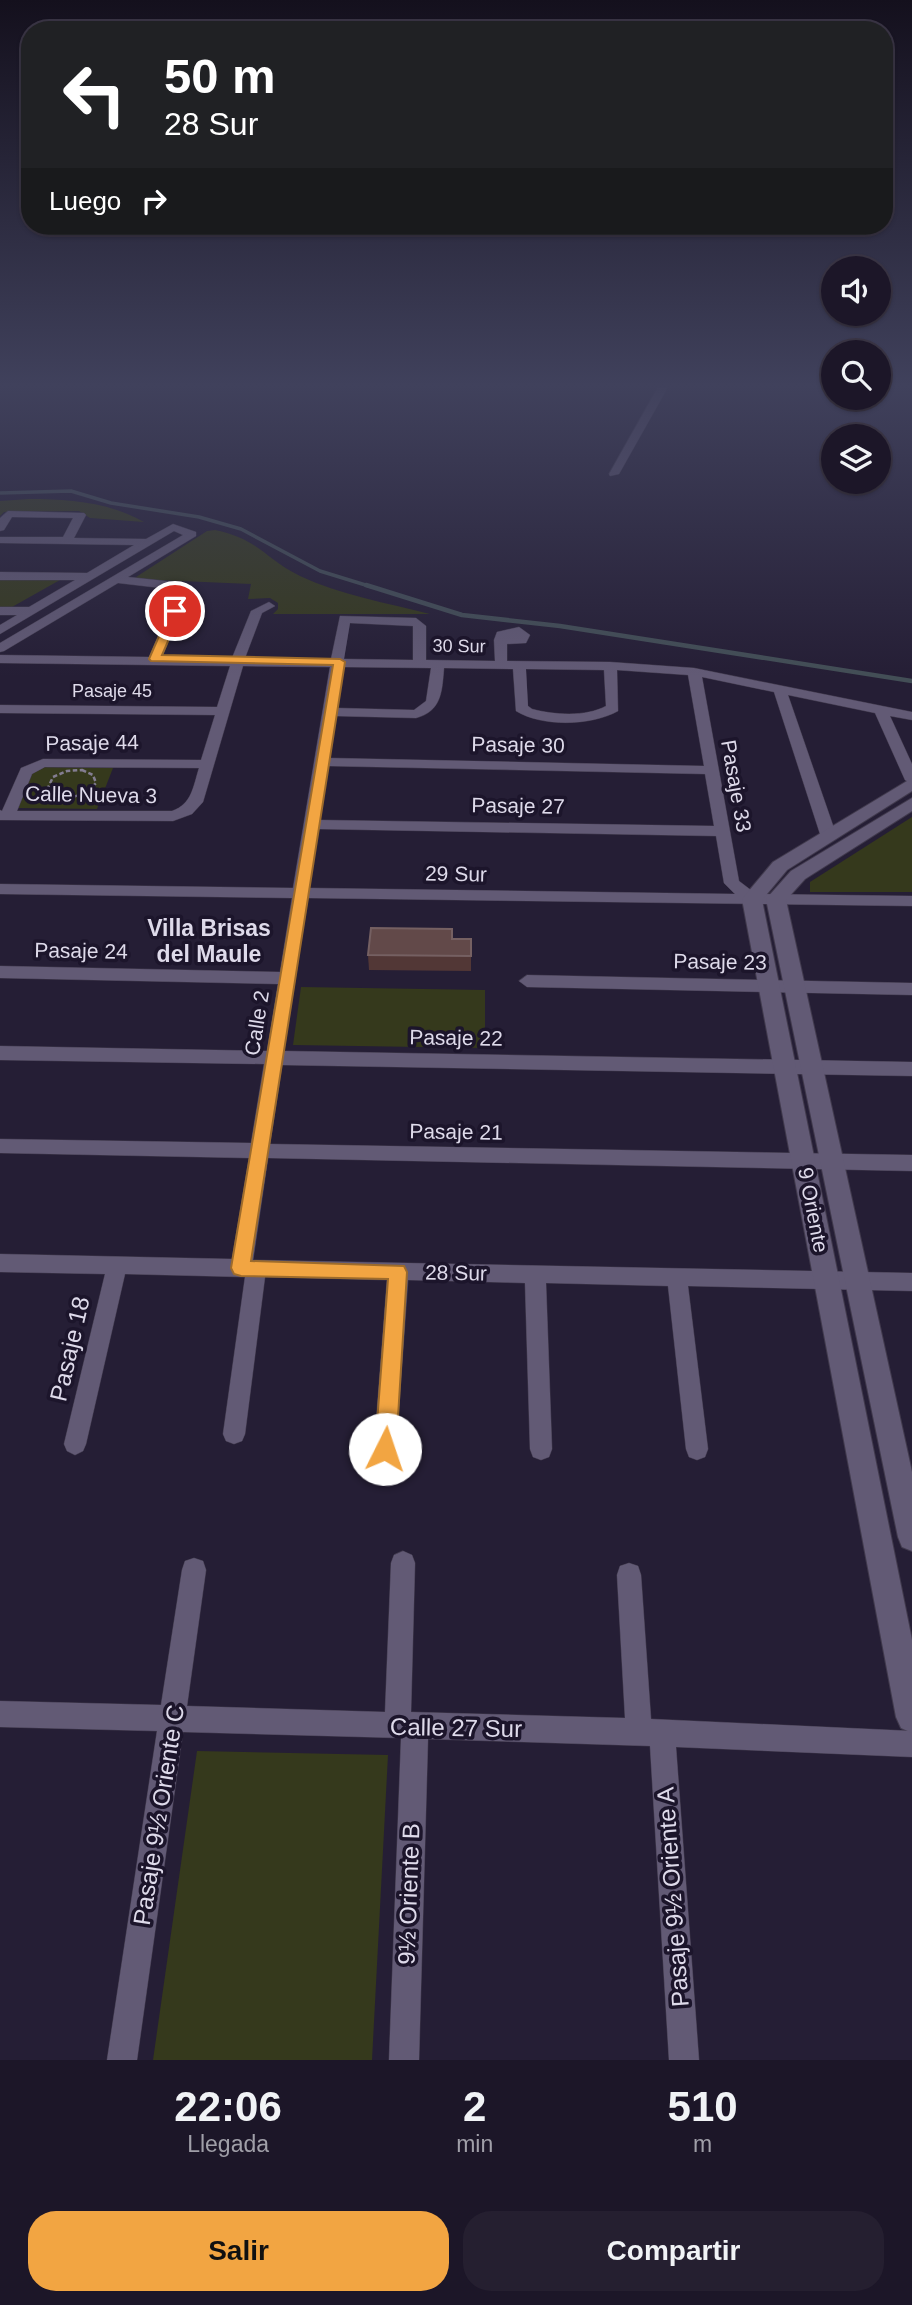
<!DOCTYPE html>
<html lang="es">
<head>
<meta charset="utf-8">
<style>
  :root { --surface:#1c1628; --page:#251f30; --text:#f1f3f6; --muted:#a09fa8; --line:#3a3545; --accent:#f2a542 }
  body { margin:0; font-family:Helvetica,sans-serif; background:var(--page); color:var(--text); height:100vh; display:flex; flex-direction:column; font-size:26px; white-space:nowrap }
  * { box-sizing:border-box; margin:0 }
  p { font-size:23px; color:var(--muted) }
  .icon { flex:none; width:38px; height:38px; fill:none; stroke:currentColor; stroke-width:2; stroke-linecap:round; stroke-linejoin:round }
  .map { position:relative; height:2060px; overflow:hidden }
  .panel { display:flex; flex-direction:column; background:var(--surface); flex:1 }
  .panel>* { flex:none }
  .banner { position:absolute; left:21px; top:21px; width:872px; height:214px; border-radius:28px; box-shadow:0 2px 5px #0004,0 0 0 2px var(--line); background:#202124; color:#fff; overflow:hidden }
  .buttons { position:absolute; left:821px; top:256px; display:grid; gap:14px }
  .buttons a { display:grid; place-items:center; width:70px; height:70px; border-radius:50%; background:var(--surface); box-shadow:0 2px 5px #0004,0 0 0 2px var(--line); font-size:35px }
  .pin { position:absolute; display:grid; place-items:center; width:60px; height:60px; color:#fff; margin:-30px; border:4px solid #fff; border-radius:50%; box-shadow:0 2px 7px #0007 }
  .me { position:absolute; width:77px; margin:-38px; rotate:4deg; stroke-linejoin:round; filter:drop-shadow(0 0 5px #0008) }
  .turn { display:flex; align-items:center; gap:24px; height:147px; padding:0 28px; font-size:32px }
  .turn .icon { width:91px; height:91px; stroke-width:2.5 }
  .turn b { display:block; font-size:49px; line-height:60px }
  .then { display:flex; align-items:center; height:66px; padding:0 28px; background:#0003; gap:14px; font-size:26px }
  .eta { display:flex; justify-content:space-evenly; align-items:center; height:119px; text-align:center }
  .eta b { font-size:42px; font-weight:600; line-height:49px }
  .cta { display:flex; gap:14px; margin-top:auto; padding:14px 28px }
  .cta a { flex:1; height:80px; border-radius:28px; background:var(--accent); color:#111; font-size:28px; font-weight:600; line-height:80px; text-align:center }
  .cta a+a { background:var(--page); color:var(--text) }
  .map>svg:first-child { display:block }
  .green { fill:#35391c }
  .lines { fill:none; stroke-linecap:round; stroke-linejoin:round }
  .stream-far1 { stroke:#434e56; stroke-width:3.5 }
  .stream { stroke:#434e56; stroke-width:4.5 }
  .street-casing { stroke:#413a4d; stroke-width:1 }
  .secondary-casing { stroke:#413a4d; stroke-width:2 }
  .path { stroke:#837d91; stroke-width:2.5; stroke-dasharray:4.5 2.5; stroke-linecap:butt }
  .street { fill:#625a75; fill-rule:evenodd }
  .secondary { fill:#625a75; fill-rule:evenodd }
  .wall { fill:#523736 }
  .building { fill:#624949; stroke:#756062; stroke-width:2 }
  .route { fill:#f2a542; stroke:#9d6b2b; stroke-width:2 }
  .labels { text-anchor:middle; stroke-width:7; stroke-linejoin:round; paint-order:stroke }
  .far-street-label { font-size:18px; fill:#dedaea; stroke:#1c152b }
  .street-label { font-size:21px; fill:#dedaea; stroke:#1c152b }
  .neighbourhood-label { font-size:23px; font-weight:bold; fill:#dedaea; stroke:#1c152b }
  .near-street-label { font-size:24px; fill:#dedaea; stroke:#1c152b }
</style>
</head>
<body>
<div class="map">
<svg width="912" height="2060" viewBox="0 0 912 2060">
  <rect width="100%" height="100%" fill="#251e35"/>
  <!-- green -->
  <g class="green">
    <path d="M29,499C68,499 109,502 144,522L90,518L79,511L4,512L0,516V501Z"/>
    <path d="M215,530C259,539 265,559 300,576C341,595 387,603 430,614H273L278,609V603L270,598L248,599L251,584L133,579L207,531Z"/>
    <path d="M0,580H60L12,607L0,608Z"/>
    <path d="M45,767L113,768L97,809L18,808L32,773Z"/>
    <path d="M912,817V892H810V882Z"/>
    <path d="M301,987L485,990V1048L293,1045Z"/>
    <path d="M197,1751L388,1755L372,2060H153Z"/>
  </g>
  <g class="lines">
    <!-- stream-far1 -->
    <path class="stream-far1" d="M0,493L71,491L111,503L199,517L241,529L320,571L372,587"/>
    <!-- stream -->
    <path class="stream" d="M366,585L462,615L560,626L912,681"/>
    <!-- street casing -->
    <g class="street-casing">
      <g id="street">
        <path d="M658,387H668L619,474L610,476L609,474Z"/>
        <path d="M8,511L84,513L86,515L74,538L146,539L173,524L196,532V536L128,577L185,583L191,587L162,657L232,658L251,611L269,602L275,606L262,613L245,658L331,659L340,616L416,618L426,626V660L495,661L494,640L497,632L519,627L530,635L526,643L507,644V661L610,662L694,668L912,712V720L890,716L912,764V784L905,780L875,713L788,695L836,834L828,839L820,834L774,692L702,677L739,881L756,894L912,896V906L308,898L284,1051L912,1062V1076L282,1065L270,1144L912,1155V1171L268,1158L253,1260L912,1273V1291L688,1286L708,1449L705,1457L697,1460L689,1457L686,1449L668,1286L546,1283L552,1449L549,1457L541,1460L533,1457L530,1449L525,1283L408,1280L396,1449L393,1457L385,1460L377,1457L374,1449L387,1280L265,1277L245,1434L242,1441L234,1444L226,1441L223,1434L245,1277L125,1274L86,1444L83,1451L75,1455L67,1451L64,1444L105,1274L0,1272V1254L232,1259L249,1158L0,1153V1139L251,1143L264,1064L0,1060V1046L267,1051L278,984L0,978V966L280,972L292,898L0,894V884L293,888L330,667L243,666L203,802L192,814L173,821L0,820V810L2,811L21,768L43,759L201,760L215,715L0,713V705L217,707L230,666L0,663V655L149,657L178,590L118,583L4,651L0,652V643L183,535L174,531L0,634V625L17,615H0V607H29L75,580H0V572L87,573L134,545L0,543V537H63L73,518L12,517L4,530L0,531V518ZM350,623L413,626V660L344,659ZM343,667L431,668L426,701L414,710L337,708ZM444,668L513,669L516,711C542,727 591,726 618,711L617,670L688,675L704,766L329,758L335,716L416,718C442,711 442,691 444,668ZM526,669L604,670L606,706C586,717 554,715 532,709L528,706ZM328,766L705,774L714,826L320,820ZM45,767L199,768C193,787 192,804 172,811H17L32,774ZM318,829L716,836L724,883L735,894L309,888Z"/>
        <path d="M527,975L912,983V995L527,987L519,981Z"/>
        <path d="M403,1551L412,1555L415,1563L411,1712L625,1718L617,1575L620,1566L629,1563L638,1566L641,1575L651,1719L912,1731V1757L676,1747L699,2060H669L650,1746L428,1739L419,2060H389L401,1738L183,1732L137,2060H107L157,1731L0,1727V1701L161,1705L182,1570L185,1561L194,1558L203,1561L206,1570L187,1706L385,1712L391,1563L394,1555Z"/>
      </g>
    </g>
    <!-- secondary casing -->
    <g class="secondary-casing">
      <g id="secondary">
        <path d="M912,778V791L787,870L762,900L912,1640V1733L901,1728L896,1717L742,899L773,862Z"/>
        <path d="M912,798V811L805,879L786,900L912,1472V1551L902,1547L898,1537L766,899L791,871Z"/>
      </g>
    </g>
    <!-- path -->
    <path class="path" d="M82,770L93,775L96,783L86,793L66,799L47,790L53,777L67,771Z"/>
    <!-- street -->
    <use href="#street" class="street"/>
    <!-- secondary -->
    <use href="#secondary" class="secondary"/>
  </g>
  <!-- wall -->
  <path class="wall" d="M452,939H471V971L369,970L368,955Z"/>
  <!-- building -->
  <path class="building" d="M371,928L452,929V939H471V956L368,955Z"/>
  <!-- sky -->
  <linearGradient id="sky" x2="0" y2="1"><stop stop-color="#14101d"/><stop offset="0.57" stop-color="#40415c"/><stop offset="1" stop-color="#40415c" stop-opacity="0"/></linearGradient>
  <rect width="912" height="676" fill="url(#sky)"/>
  <!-- route -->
  <path class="route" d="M175,607L181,611L162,655L340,659L345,662L251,1261L404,1266L407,1272L396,1449L392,1456L385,1459L378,1456L375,1449L388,1279L241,1276L234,1274L231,1268L333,665L151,661L149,659L170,611Z"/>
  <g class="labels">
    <!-- far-street labels -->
    <g class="far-street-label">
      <text transform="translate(459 646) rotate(1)" y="6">30 Sur</text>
      <text x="112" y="697">Pasaje 45</text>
    </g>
    <!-- street labels -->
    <g class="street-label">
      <text transform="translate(92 743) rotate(-1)" y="7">Pasaje 44</text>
      <text transform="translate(518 745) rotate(1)" y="7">Pasaje 30</text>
      <text transform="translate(736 786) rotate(80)" y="7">Pasaje 33</text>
      <text transform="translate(91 795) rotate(1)" y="7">Calle Nueva 3</text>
      <text transform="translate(518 806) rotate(1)" y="7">Pasaje 27</text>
      <text transform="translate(456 874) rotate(1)" y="7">29 Sur</text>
      <text transform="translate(81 951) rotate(1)" y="7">Pasaje 24</text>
      <text transform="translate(720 962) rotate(1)" y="7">Pasaje 23</text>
      <text transform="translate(257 1023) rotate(-81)" y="7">Calle 2</text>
      <text transform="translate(456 1038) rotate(1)" y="7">Pasaje 22</text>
      <text transform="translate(456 1132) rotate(1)" y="7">Pasaje 21</text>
      <text transform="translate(813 1210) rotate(79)" y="7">9 Oriente</text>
      <text transform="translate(456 1273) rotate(1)" y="7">28 Sur</text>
    </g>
    <!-- neighbourhood labels -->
    <g class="neighbourhood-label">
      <text x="209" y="936">Villa Brisas<tspan x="209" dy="26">del Maule</tspan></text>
    </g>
    <!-- near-street labels -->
    <g class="near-street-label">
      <text transform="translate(70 1349) rotate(-77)" y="8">Pasaje 18</text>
      <text transform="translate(456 1728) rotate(1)" y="8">Calle 27 Sur</text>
      <text transform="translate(159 1815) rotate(-81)" y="8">Pasaje 9½ Oriente C</text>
      <text transform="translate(409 1894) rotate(-88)" y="8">9½ Oriente B</text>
      <text transform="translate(673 1897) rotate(-94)" y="8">Pasaje 9½ Oriente A</text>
    </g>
  </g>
</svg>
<div class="buttons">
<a><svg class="icon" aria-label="sound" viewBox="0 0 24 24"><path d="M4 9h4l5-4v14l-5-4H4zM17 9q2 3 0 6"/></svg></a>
<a><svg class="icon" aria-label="search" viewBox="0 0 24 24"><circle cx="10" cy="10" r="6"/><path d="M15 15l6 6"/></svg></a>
<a><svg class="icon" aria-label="layers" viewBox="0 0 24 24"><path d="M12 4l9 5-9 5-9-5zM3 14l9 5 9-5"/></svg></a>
</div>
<div class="pin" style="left:175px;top:611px;background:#d93025"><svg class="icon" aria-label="arrive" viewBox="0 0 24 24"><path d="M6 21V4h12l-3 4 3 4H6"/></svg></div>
<svg class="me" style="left:385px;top:1449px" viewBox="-20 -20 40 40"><circle r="19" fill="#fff"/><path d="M0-13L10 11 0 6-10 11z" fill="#f2a542"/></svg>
<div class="banner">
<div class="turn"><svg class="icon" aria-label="left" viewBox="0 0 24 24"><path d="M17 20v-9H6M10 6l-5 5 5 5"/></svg><div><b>50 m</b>28 Sur</div></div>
<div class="then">Luego<svg class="icon" aria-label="right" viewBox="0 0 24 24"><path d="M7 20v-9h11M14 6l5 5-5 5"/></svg></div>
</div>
</div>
<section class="panel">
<div class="eta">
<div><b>22:06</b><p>Llegada</p></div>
<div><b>2</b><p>min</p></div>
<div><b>510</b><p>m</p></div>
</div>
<div class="cta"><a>Salir</a><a>Compartir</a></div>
</section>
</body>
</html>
